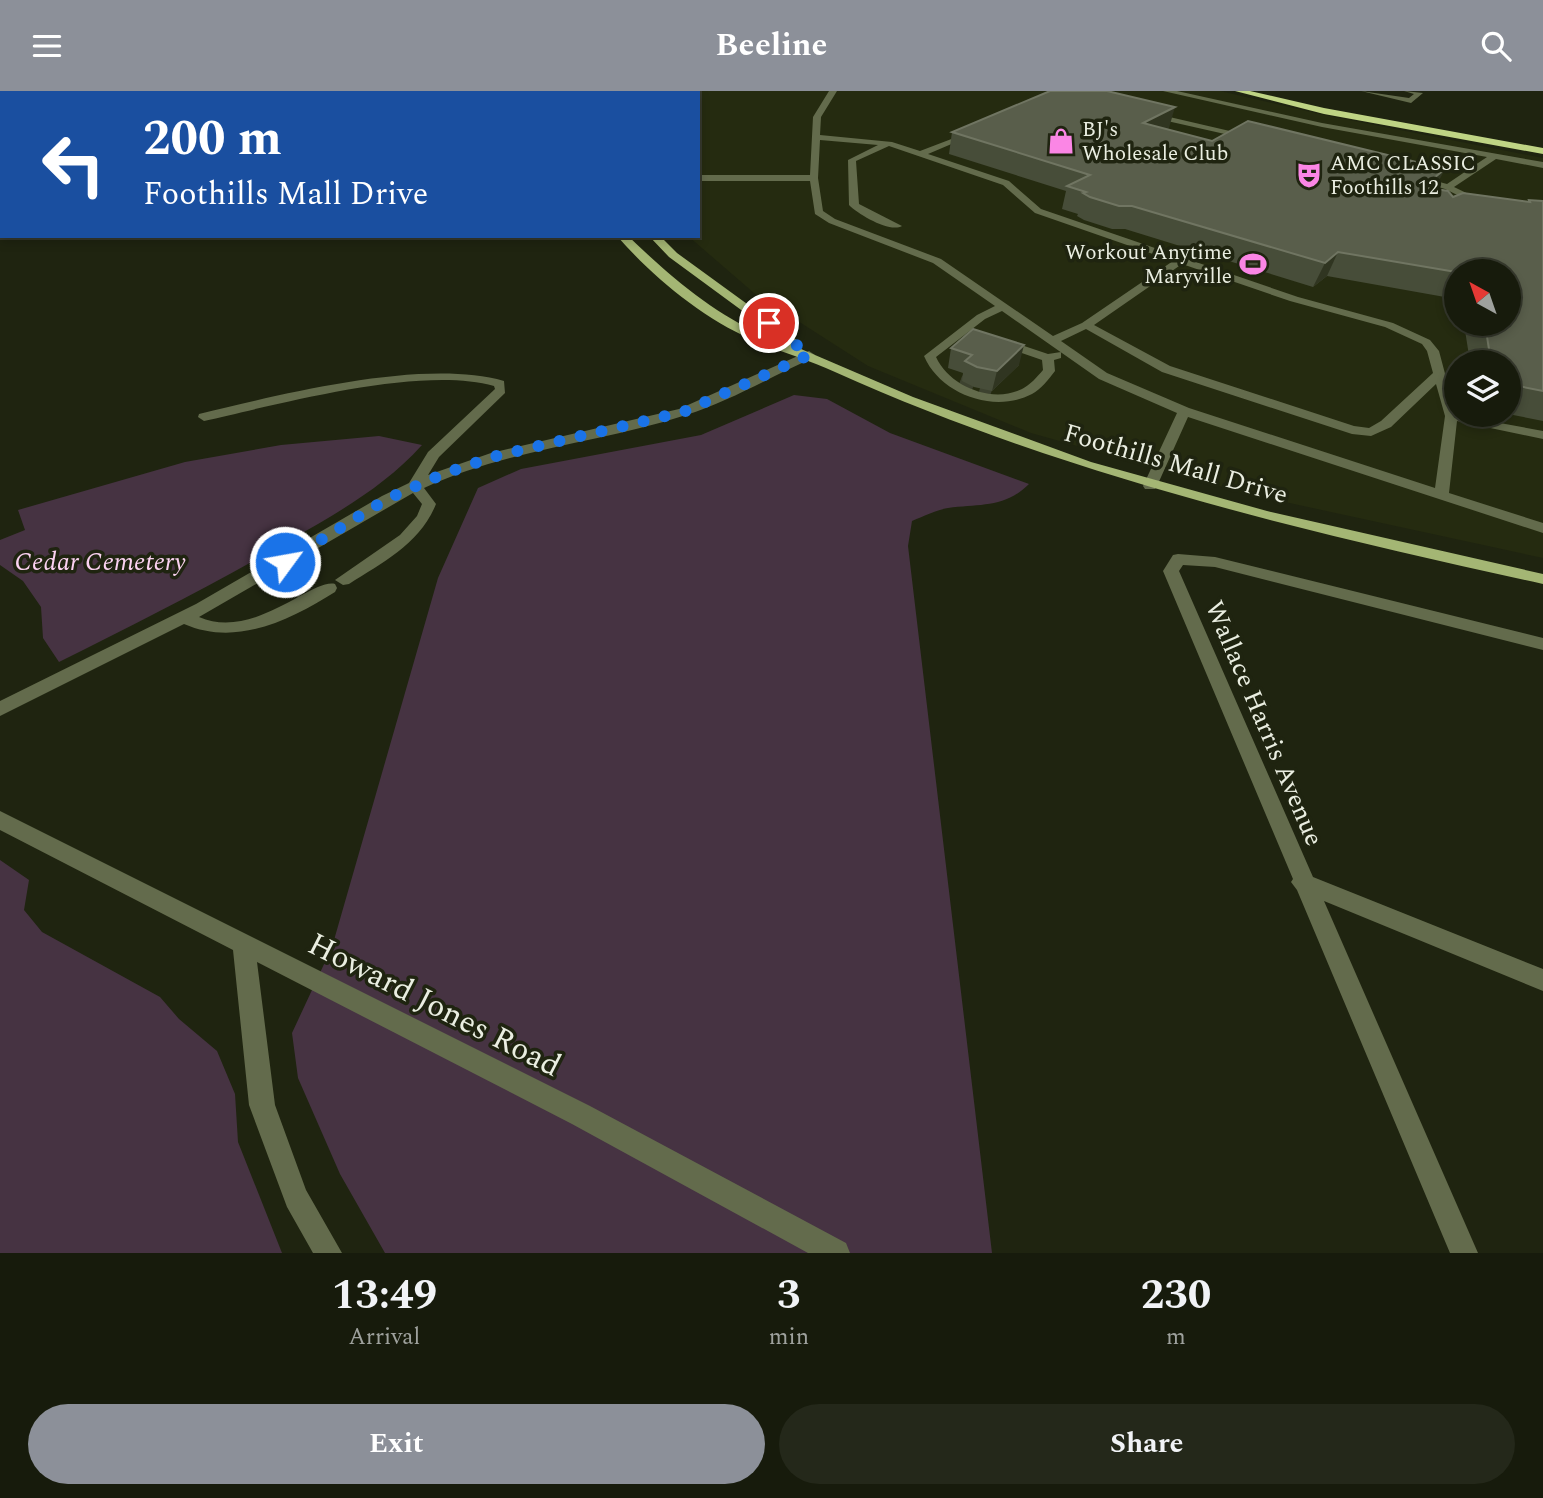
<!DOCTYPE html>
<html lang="en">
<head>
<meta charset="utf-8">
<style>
  :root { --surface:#171b0c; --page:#24281a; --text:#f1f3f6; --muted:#9ea19d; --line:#36392d; --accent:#8c9099 }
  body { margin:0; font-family:Spectral,serif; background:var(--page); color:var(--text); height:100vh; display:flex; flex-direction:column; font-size:26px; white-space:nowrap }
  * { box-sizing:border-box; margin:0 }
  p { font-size:23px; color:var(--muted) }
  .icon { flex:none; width:38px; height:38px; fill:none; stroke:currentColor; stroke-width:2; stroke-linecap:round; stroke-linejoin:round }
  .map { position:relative; height:1162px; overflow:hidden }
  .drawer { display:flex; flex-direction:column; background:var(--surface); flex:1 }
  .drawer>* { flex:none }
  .guide { position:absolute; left:0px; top:0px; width:700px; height:147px; box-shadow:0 4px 10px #0003,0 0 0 2px var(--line); background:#1a4fa0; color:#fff; overflow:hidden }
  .needle { width:46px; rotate:320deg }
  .buttons { position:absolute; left:1444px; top:168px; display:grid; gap:14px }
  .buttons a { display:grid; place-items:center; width:77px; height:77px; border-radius:50%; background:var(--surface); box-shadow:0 4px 10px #0003,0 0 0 2px var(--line); font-size:35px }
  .pin { position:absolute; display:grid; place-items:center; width:60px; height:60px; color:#fff; margin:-30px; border:4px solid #fff; border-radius:50%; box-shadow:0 2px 7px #0007 }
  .me { position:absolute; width:77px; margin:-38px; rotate:58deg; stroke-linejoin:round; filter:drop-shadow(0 0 5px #0008) }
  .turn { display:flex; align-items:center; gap:24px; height:147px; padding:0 28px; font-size:32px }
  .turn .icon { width:91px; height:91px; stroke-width:2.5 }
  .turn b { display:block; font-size:49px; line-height:60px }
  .eta { display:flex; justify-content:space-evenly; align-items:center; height:119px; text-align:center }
  .eta b { font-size:42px; font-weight:700; line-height:49px }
  .button { display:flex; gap:14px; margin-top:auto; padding:14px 28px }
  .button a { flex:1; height:80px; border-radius:42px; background:var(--accent); color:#fff; font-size:28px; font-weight:700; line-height:80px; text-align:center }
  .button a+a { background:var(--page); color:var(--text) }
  header { display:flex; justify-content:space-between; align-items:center; height:91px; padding:0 28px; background:var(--accent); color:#fff; font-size:32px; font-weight:700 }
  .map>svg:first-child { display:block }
  .built { fill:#252b10; fill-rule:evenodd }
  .green { fill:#463342 }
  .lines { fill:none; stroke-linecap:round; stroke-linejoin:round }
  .minor-tunnel-far1 { stroke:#3d422f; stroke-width:10; stroke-dasharray:10 5; stroke-linecap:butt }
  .minor-tunnel { stroke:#3d422f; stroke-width:14; stroke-dasharray:14 7; stroke-linecap:butt }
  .minor { fill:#636b4c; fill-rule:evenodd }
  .major { fill:#a4b674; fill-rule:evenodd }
  .highway { fill:#bfd484; fill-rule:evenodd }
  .wall { fill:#474d39 }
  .shaded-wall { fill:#303521 }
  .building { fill:#595e4b; stroke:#707562; stroke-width:2 }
  .route { stroke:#1a73e8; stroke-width:12; stroke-dasharray:0 21.6 }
  .labels { text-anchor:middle; stroke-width:7; stroke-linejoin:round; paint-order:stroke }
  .far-poi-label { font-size:21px; fill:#eaeee1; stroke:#1f2410; text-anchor:start }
  .street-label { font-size:26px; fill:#eaeee1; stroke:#1f2410 }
  .park-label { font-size:26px; font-style:italic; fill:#fbd2f1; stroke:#1f2410 }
  .near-street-label { font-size:32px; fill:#eaeee1; stroke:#1f2410 }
</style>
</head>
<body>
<header><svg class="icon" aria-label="menu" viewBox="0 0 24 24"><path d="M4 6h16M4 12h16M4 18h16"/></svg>Beeline<svg class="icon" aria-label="search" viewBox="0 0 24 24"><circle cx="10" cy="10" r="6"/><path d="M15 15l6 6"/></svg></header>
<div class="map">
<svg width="1543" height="1162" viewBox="0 0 1543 1162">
  <rect width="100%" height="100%" fill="#1f2410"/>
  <!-- built -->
  <path class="built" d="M630,0H1220L1324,24L1543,67V467L1248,403L1031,342L868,275L754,202L688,145H698V2ZM1456,180H1508V233H1456ZM1456,271H1508V324H1456Z"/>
  <!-- green -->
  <g class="green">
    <path d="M794,304L827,308L890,342L1029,393C1005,417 980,413 948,417C936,419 924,425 912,430L908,455L992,1162H385L340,1083L298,987L292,942L332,856L438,487L478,397L521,378L701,344Z"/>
    <path d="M379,345L422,354C385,395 339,421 292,448C216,492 137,532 59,571L43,547L41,516L23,490L0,474V449L25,439L18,419L185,371L281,354Z"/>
    <path d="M0,769L29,789L24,819L42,841L160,906L179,928L217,960L235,1003L238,1051L282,1162H0Z"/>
  </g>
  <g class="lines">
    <!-- minor-tunnel-far1 -->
    <path class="minor-tunnel-far1" d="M960,291L965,293"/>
    <!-- minor-tunnel -->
    <path class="minor-tunnel" d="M960,291L991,302"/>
    <!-- minor -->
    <g class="minor">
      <path d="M171,0H179L170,2Z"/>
      <path d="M566,0H582L564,2Z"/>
      <path d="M829,0H837L821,26L820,44L892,51L920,60L975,39V43L928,63L1009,90L1041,118L1298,206L1393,232L1430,249L1439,260L1456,324L1543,340V348L1457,330L1449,402L1543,432V442L1188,326L1157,395L1155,398H1145L1143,395L1177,322L1099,288L1002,220L985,228L936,266C949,295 992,313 1022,298C1030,294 1037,286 1043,279L1042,269L996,253L994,251L1000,247L1048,263L1061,261V267L1054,269L1055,280C1049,288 1041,298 1032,303C994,323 940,303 924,265L977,224L995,215L933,172L829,132L815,123L810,90H698V84H810L813,26ZM820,49L878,54L848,69L849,114C859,124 890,142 902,135L859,113L856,70L889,55L1003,94L1035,122L1173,170L1082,232L1053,245L941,168L835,128L823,120L818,87ZM1182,173L1290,210L1385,236L1422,253L1427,260L1433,282L1381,330L1369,337L1354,335L1170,275L1094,234ZM1086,238L1162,281L1352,343L1371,345L1391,336L1436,293L1445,325L1435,397L1189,317L1107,282L1061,250Z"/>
      <path d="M1163,0H1177L1322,32L1543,71V77L1496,68L1454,96L1485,111V115L1482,116L1445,98L1413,88L1417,85L1447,93L1487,66L1322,36Z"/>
      <path d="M1361,0L1409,7L1414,3L1404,0L1423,2L1411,12Z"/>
      <path d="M1148,21L1247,44L1251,46L1247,48L1145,25Z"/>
      <path d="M809,260L815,264L813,267C772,285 730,310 686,324C600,352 508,358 424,397L436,413C420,453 383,471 349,493L343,494L335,489L400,444L417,425L422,413L413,402L199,526C254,550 312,487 335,493L337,497L335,501C290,529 237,556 184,533L0,625V610L196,513L382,405L409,392L428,361L495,298L494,295C421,274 280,313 204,330L198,326L199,323C283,303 423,267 504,290L505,302L439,366L428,384L491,362L679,318Z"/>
      <path d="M1178,463L1215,466L1543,547V559L1215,476L1183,474L1179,480L1313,786L1543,878V900L1324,810L1478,1162H1450L1297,799L1291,791L1293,788L1163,480L1173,464Z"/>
      <path d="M0,720L590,1015L846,1152L850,1162H808L572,1033L257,871L275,1014L306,1099L342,1162H313L287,1116L249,1014L233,859L0,739Z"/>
    </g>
    <!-- major -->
    <g class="major">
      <path d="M473,0H481L482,2H475Z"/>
      <path d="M495,0H503L504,2H497Z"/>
      <path d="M617,145H628C675,190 726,234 789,254L669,166L649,145H660L677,162L802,253L801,258L913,306L1091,371L1267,420L1543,483V493C1301,440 1062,383 835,281C807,268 778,260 751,248C702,227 652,185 617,145Z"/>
    </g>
    <!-- highway -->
    <g class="highway">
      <path d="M131,0H153L129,2Z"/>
      <path d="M219,0H241L217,2Z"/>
      <path d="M1235,0H1250L1324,17L1543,57V63L1324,23Z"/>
      <rect x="0" y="23" width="2" height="6"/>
    </g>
  </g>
  <!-- wall -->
  <g class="wall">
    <path d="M1169,37L1166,38L1212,50L1435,98L1453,106L1528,111L1529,109L1543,110V330L1508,323V271H1470L1464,233H1508V180H1456V208L1327,185L1313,196L1125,138H1112L1084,129L1077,125L1078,123L1062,118L1066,100L949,63L952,41Z"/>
    <path d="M951,257L1019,274L992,300L974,296L962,290L963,282L948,277Z"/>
  </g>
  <!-- shaded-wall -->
  <g class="shaded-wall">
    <path d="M1175,16L1169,37L1137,53L1143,32Z"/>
    <path d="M1445,78L1433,101L1423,96Z"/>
    <path d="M1338,161L1327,185L1313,196L1325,172Z"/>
    <path d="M1024,254L1019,274L992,300L997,280Z"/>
  </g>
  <!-- building -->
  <g class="building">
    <path d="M584,0H612L613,2H585Z"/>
    <path d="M1050,0H1107L1175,16L1143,32L1212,50L1248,30L1445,78L1423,96L1448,100L1453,106L1463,102L1530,111L1529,109L1543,110V300L1508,293V271H1491L1485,233H1508V180L1456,181L1338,161L1325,172L1132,115H1119L1090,106L1083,102L1086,101L1067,95L1090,84L952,41Z"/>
    <path d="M973,238L1024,254L997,280L977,276L965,270L972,264L951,257Z"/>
  </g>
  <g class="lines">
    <!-- route -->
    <path class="route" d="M285,471L387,408L443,383L496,365L683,321L809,264L769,232"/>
  </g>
  <!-- icons -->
  <defs>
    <g id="shop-bare" transform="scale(2.1)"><path d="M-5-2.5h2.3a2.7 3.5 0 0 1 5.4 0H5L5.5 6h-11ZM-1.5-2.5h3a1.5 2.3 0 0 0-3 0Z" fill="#fb86e5" stroke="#1f2410" stroke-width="2.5" paint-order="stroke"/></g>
    <g id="theatre-bare" transform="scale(2.1)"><path d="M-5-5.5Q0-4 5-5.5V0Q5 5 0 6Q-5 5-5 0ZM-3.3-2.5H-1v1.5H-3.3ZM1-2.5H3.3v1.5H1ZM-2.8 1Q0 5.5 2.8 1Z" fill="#fb86e5" stroke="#1f2410" stroke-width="2.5" paint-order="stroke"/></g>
    <g id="stadium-bare" transform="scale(2.1)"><path d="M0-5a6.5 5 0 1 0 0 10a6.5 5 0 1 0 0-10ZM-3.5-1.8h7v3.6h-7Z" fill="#fb86e5" stroke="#1f2410" stroke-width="2.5" paint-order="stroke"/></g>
  </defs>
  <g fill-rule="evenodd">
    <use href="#shop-bare" x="1061" y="50"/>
    <use href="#theatre-bare" x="1309" y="84"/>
    <use href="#stadium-bare" x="1253" y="173"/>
  </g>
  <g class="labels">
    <!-- far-poi labels -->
    <g class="far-poi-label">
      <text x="1082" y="45">BJ's<tspan x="1082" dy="24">Wholesale Club</tspan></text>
      <text x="1330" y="79">AMC CLASSIC<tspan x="1330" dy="24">Foothills 12</tspan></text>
      <text x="1232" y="168" text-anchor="end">Workout Anytime<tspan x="1232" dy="24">Maryville</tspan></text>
    </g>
    <!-- street labels -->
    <g class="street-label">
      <text transform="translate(1176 372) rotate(16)" y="9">Foothills Mall Drive</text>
      <text transform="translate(1265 632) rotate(67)" y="9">Wallace Harris Avenue</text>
    </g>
    <!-- park labels -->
    <g class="park-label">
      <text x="100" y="479">Cedar Cemetery</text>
    </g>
    <!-- near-street labels -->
    <g class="near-street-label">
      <text transform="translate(435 913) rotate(27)" y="11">Howard Jones Road</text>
    </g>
  </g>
</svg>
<div class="buttons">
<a><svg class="needle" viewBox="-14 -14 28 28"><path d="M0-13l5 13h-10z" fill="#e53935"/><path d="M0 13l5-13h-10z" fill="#9ea19d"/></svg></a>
<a><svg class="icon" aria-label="layers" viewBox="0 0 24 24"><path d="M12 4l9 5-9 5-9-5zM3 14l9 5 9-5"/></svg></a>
</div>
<div class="pin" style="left:769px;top:232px;background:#d93025"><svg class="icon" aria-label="arrive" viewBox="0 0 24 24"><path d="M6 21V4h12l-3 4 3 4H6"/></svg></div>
<svg class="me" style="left:285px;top:471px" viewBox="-20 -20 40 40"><circle r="17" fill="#1a73e8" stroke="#fff" stroke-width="3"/><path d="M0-11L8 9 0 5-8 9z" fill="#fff"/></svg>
<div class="guide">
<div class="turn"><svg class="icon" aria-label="left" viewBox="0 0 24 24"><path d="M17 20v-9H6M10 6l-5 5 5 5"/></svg><div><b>200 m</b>Foothills Mall Drive</div></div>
</div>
</div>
<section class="drawer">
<div class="eta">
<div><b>13:49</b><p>Arrival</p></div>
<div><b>3</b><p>min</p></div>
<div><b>230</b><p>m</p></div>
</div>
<div class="button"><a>Exit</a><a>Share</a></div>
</section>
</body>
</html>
